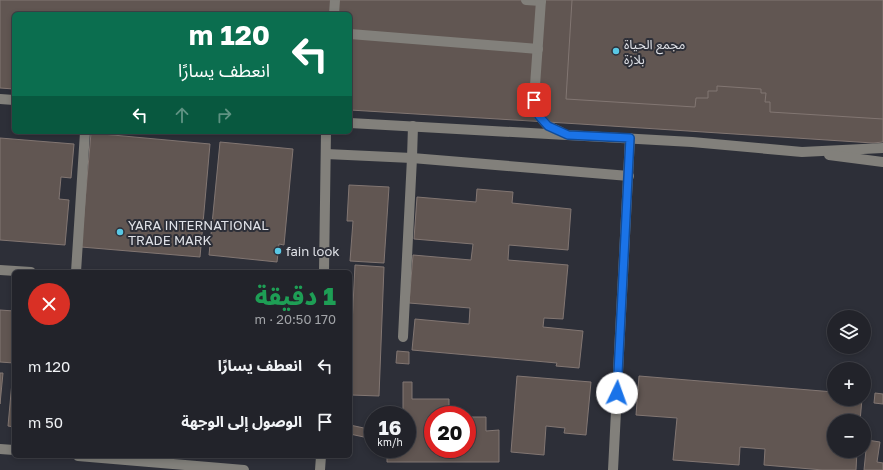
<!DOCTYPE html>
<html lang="ar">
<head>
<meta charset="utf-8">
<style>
  :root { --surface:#22232a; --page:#2e2f36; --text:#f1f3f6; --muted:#a2a4a8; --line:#3f4047 }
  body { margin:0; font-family:"Golos Text","Noto Sans Arabic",sans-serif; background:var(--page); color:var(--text); direction:rtl; height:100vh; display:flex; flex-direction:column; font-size:15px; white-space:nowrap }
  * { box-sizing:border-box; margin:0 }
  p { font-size:13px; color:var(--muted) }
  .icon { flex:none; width:22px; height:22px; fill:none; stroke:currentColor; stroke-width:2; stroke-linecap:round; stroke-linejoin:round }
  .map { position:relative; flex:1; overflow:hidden; direction:ltr }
  .details { position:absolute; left:12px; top:270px; width:340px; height:188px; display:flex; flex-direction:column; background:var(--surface); border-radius:6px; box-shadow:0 2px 6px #0003,0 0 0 1px var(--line); direction:rtl }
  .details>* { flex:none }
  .hud { position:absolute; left:12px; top:12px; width:340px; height:122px; border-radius:6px; box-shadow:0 2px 6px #0003,0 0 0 1px var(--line); direction:rtl; background:#0b6e4f; color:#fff; overflow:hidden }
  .fabs { position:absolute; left:827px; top:310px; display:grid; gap:8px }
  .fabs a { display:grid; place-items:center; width:44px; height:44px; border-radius:50%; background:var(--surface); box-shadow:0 2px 6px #0003,0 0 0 1px var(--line); font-size:20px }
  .speed { position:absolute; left:364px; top:406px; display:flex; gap:8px; font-size:20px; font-weight:700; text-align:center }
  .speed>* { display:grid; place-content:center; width:52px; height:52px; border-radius:50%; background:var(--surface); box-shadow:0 2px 6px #0003,0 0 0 1px var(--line); line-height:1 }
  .speed small { font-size:10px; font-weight:400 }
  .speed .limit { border:6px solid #d22; background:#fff; color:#111 }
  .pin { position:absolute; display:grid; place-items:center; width:34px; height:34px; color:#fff; margin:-17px; border-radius:8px; box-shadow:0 2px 6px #0006 }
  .me { position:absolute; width:44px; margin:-22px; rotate:3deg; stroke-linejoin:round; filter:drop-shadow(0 0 3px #0008) }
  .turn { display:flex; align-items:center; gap:14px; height:84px; padding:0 16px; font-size:18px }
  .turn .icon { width:52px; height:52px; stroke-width:2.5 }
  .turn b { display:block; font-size:28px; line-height:34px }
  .lanes { display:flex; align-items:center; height:38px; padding:0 16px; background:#0003; justify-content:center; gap:20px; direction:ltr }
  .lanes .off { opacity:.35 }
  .round { display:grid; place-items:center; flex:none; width:42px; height:42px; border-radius:21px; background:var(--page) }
  .head { display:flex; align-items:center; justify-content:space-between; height:68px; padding:0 16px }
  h1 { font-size:24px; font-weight:800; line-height:30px; color:#1e9e55 }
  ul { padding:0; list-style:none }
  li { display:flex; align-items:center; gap:12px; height:56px; padding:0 16px }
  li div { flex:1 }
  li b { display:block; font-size:15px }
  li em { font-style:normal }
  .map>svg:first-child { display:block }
  .building { fill:#615652; stroke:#827672 }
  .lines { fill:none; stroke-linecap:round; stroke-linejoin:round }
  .minor { stroke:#82807b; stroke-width:10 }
  .route-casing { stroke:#114b97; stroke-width:10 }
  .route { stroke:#1a73e8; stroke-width:7 }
  .poi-dot { fill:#59c8e5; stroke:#2d2f38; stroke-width:1.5 }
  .labels { text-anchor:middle; stroke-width:4; stroke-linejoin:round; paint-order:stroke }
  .poi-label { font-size:13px; fill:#dee0e6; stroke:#2d2f38; text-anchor:start }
</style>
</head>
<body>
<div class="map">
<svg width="883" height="470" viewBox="0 0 883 470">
  <rect width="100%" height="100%" fill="#2d2f38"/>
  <!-- building -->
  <g class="building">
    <path d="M0,0H305V14H14V68L0,67Z"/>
    <path d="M0,0H883V142L873,143L580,124L350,110V14H14V89L0,88Z"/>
    <path d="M572,0H883V119L770,112V102H765L766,93H761V89L717,86V91H708V98H696L695,107L566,99Z"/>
    <path d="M91,133L210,144L200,257L81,247Z"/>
    <path d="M0,138L74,144L71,178L61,177L59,199L69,200L65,245L0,240Z"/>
    <path d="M220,142L293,149L284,245L279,244L277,262L209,255Z"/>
    <path d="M349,185L389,187L384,263L350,261L353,221H347Z"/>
    <path d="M477,189L513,192L512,203L571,209L568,250L509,245L508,260L568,265L563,319L544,318L543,327L583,331L579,368L556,366L557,363L412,350L415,319L469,324L470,308L409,303L413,255L471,260L473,244L414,239L417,197L476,202Z"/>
    <path d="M355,265L384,267L379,396L351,395L352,378H350V365Z"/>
    <path d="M0,310L14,311V363L0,362Z"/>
    <path d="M397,351L409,352V364L396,363Z"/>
    <path d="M13,371H14V427L8,426Z"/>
    <path d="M0,373H3L0,404Z"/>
    <path d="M517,376L591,382L586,435L564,433L565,428L546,426L544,455L511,452Z"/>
    <path d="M639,376L834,392V399H862L860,421H834V451H857L856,470H823L764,465L765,449L740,447L739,465L673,460L677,418L636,415Z"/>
    <path d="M403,382H412V399H449V415H433V449H467V417H486V431L499,430V462H387V449H407V415H403Z"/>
    <path d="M875,393L883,394V404L874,403Z"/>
    <path d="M350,425L373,430V439L350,434Z"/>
    <path d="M867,440L880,442L877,462L883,463V470H864Z"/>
  </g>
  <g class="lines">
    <!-- minor -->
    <g class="minor">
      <path d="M526,0L541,1"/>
      <path d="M541,0L534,100L539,116L548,126L561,132"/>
      <path d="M334,14L335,0"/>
      <path d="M350,34L538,49"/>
      <path d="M0,99L14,100"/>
      <path d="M350,123L692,142L802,152L883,148"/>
      <path d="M326,154L412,158L629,176"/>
      <path d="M829,155L883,162"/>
      <path d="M0,270L31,272"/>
      <path d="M76,272L85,132"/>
      <path d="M324,272L326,132"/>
      <path d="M403,337L412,158L413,126"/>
      <path d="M0,449L14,450"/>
      <path d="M78,456L244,470"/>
      <path d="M320,470L321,456"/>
      <path d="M613,470L630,138"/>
    </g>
  </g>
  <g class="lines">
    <!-- route casing -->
    <g class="route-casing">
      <path id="route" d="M534,100L539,116L548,126L568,135L630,138L617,393"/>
    </g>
    <!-- route -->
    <use href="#route" class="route"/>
  </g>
  <!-- markers -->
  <g class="poi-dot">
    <circle cx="616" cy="51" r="4"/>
    <circle cx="120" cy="232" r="4"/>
    <circle cx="278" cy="251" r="4"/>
  </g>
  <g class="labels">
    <!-- poi labels -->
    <g class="poi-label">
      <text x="624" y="49">مجمع الحياة<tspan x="624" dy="15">بلازة</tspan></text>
      <text x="128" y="230">YARA INTERNATIONAL<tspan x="128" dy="15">TRADE MARK</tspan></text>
      <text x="286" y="256">fain look</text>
    </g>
  </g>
</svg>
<div class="fabs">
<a><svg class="icon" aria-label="layers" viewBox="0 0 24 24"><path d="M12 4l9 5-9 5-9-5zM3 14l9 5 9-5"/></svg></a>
<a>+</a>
<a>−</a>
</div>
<div class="speed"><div>16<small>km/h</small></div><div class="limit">20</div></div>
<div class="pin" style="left:534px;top:100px;background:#d93025"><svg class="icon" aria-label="arrive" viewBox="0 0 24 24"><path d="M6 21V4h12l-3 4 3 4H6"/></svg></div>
<svg class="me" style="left:617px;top:393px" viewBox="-20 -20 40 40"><circle r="19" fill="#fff"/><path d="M0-13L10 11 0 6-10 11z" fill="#1a73e8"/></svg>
<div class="hud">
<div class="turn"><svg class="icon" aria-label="left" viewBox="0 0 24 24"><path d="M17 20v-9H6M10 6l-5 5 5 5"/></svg><div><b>120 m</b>انعطف يسارًا</div></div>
<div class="lanes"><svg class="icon" aria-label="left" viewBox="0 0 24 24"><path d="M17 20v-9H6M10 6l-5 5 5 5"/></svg><svg class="icon off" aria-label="ahead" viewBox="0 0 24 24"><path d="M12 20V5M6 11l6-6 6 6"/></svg><svg class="icon off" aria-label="right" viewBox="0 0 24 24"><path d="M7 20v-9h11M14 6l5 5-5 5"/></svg></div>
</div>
<section class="details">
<div class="head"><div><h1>1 دقيقة</h1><p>170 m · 20:50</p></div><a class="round" style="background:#d93025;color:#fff"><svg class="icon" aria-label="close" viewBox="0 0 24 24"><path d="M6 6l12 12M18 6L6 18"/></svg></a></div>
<ul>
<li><svg class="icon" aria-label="left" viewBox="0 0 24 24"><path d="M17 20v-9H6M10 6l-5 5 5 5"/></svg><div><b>انعطف يسارًا</b></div><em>120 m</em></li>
<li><svg class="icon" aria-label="arrive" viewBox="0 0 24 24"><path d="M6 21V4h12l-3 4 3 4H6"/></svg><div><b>الوصول إلى الوجهة</b></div><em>50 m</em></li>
</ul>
</section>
</div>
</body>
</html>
